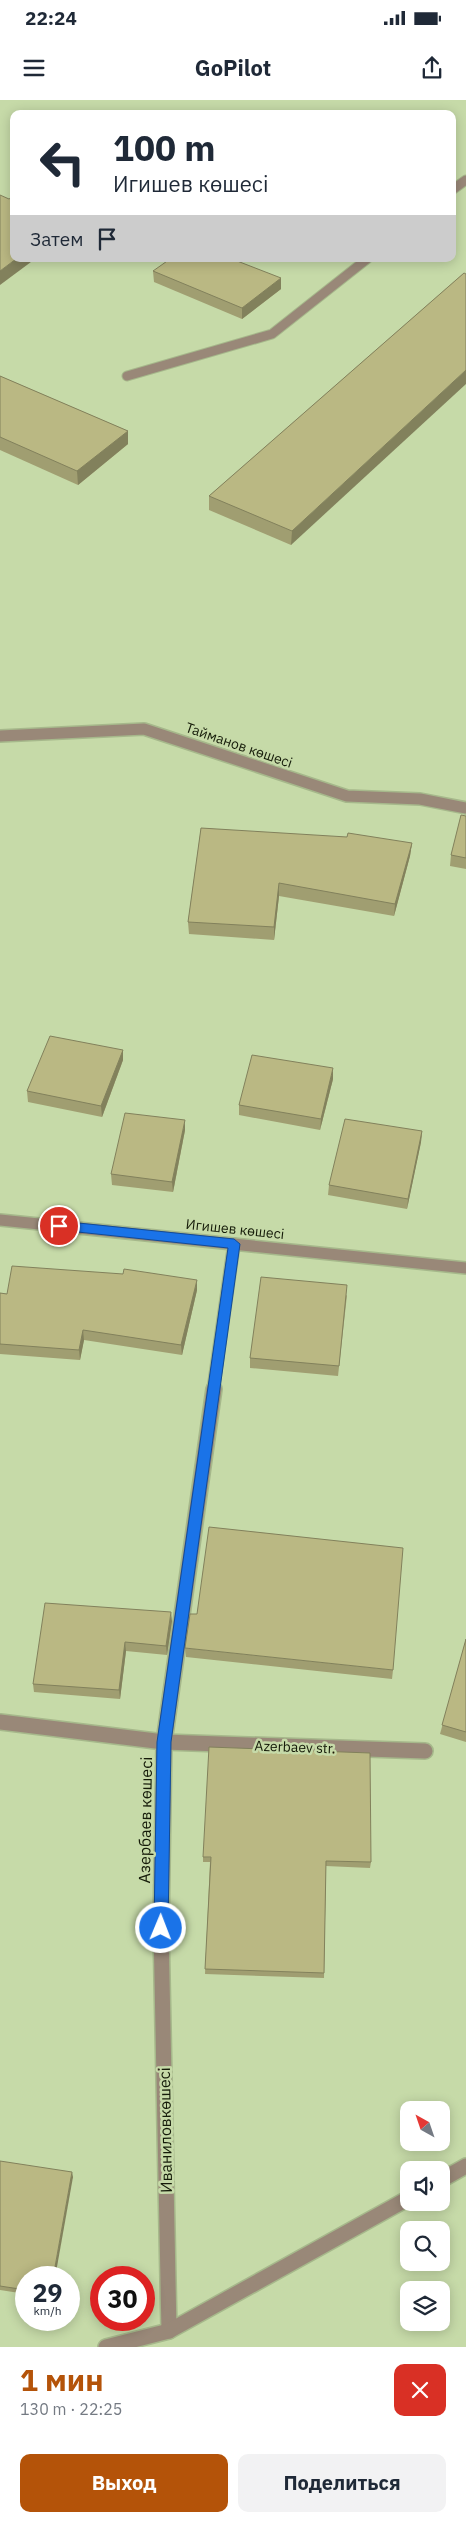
<!DOCTYPE html>
<html lang="ru">
<head>
<meta charset="utf-8">
<style>
  :root { --surface:#fff; --page:#f2f2f3; --text:#1f2937; --muted:#747a83; --accent:#b45309 }
  body { margin:0; font-family:"IBM Plex Sans",sans-serif; background:var(--page); color:var(--text); height:100vh; display:flex; flex-direction:column; font-size:19px; white-space:nowrap }
  * { box-sizing:border-box; margin:0 }
  p { font-size:16px; color:var(--muted) }
  .icon { flex:none; width:28px; height:28px; fill:none; stroke:currentColor; stroke-width:2; stroke-linecap:round; stroke-linejoin:round }
  .map { position:relative; height:2247px; overflow:hidden }
  .sheet { display:flex; flex-direction:column; background:var(--surface); flex:1 }
  .sheet>* { flex:none }
  .hud { position:absolute; left:10px; top:10px; width:446px; height:152px; border-radius:10px; box-shadow:0 2px 12px #0003; background:#fff; color:var(--text); overflow:hidden }
  .needle { width:32px; rotate:320deg }
  .buttons { position:absolute; left:400px; top:2001px; display:grid; gap:10px }
  .buttons a { display:grid; place-items:center; width:50px; height:50px; border-radius:10px; background:var(--surface); box-shadow:0 2px 12px #0003; font-size:25px }
  .speed { position:absolute; left:15px; top:2166px; display:flex; gap:10px; font-size:25px; font-weight:700; text-align:center }
  .speed>* { display:grid; place-content:center; width:65px; height:65px; border-radius:50%; background:var(--surface); box-shadow:0 2px 12px #0003; line-height:1 }
  .speed small { font-size:12px; font-weight:400 }
  .speed .limit { border:8px solid #d22; background:#fff; color:#111 }
  .pin { position:absolute; display:grid; place-items:center; width:42px; height:42px; color:#fff; margin:-21px; border:2px solid #fff; border-radius:50%; box-shadow:0 1px 5px #0007 }
  .me { position:absolute; width:55px; margin:-28px; rotate:1deg; stroke-linejoin:round; filter:drop-shadow(0 0 4px #0008) }
  .turn { display:flex; align-items:center; gap:18px; height:105px; padding:0 20px; font-size:22px }
  .turn .icon { width:65px; height:65px; stroke-width:2.5 }
  .turn b { display:block; font-size:35px; line-height:42px }
  .then { display:flex; align-items:center; height:48px; padding:0 20px; background:#0003; gap:10px; font-size:19px }
  .round { display:grid; place-items:center; flex:none; width:52px; height:52px; border-radius:10px; background:var(--page) }
  .summary { display:flex; align-items:center; justify-content:space-between; height:85px; padding:0 20px }
  h1 { font-size:30px; font-weight:700; line-height:38px; color:var(--accent) }
  .button { display:flex; gap:10px; margin-top:auto; padding:10px 20px }
  .button a { flex:1; height:58px; border-radius:10px; background:var(--accent); color:#fff; font-size:20px; font-weight:700; line-height:58px; text-align:center }
  .button a+a { background:var(--page); color:var(--text) }
  .status { display:flex; justify-content:space-between; align-items:center; height:35px; padding:0 25px; background:var(--surface); direction:ltr }
  .status svg { height:14px; fill:currentColor }
  header { display:flex; justify-content:space-between; align-items:center; height:65px; padding:0 20px; background:var(--surface); font-size:22px; font-weight:700 }
  .map>svg:first-child { display:block }
  .lines { fill:none; stroke-linecap:round; stroke-linejoin:round }
  .service-casing { stroke:#a6b88b; stroke-width:11 }
  .minor-far1-casing { stroke:#a6b88b; stroke-width:14 }
  .minor-casing { stroke:#a6b88b; stroke-width:18 }
  .tertiary-casing { stroke:#a6b88b; stroke-width:18 }
  .service { stroke:#998878; stroke-width:9 }
  .minor-far1 { stroke:#998878; stroke-width:11 }
  .minor { stroke:#998878; stroke-width:15 }
  .tertiary { stroke:#998878; stroke-width:15 }
  .wall { fill:#a09e71 }
  .shaded-wall { fill:#82815c }
  .building { fill:#bab883; stroke:#82815c }
  .route { fill:#1a73e8; stroke:#114b97 }
  .labels { text-anchor:middle; stroke-width:5; stroke-linejoin:round; paint-order:stroke }
  .street-label { font-size:14px; fill:#151b09; stroke:#c6daa8 }
  .near-street-label { font-size:16px; fill:#151b09; stroke:#c6daa8 }
</style>
</head>
<body>
<div class="status"><b>22:24</b><svg viewBox="0 0 49 12"><path d="M0 12V9h3v3zM5 12V6h3v6zM10 12V3h3v9zM15 12V0h3v12zM26 1h20v11H26zM47 4h2v5h-2z"/></svg></div>
<header><svg class="icon" aria-label="menu" viewBox="0 0 24 24"><path d="M4 6h16M4 12h16M4 18h16"/></svg>GoPilot<svg class="icon" aria-label="share" viewBox="0 0 24 24"><path d="M12 15V3M7 8l5-5 5 5M5 13v7h14v-7"/></svg></header>
<div class="map">
<svg width="466" height="2247" viewBox="0 0 466 2247">
  <rect width="100%" height="100%" fill="#c6daa8"/>
  <g class="lines">
    <!-- service casing -->
    <g class="service-casing">
      <g id="service">
        <path d="M452,90L466,80"/>
        <path d="M127,276L272,234L367,159"/>
      </g>
    </g>
    <!-- minor-far1 casing -->
    <g class="minor-far1-casing">
      <g id="minor-far1">
        <path d="M0,636L144,629L347,696L420,699L466,708"/>
        <path d="M0,1120L466,1168"/>
        <path d="M213,1291L234,1144"/>
      </g>
    </g>
    <!-- minor casing -->
    <g class="minor-casing">
      <g id="minor">
        <path d="M0,1622L164,1642L425,1651"/>
        <path d="M169,2231L161,1828L164,1642L214,1289"/>
      </g>
    </g>
    <!-- tertiary casing -->
    <g class="tertiary-casing">
      <g id="tertiary">
        <path d="M441,2080L466,2066"/>
        <path d="M106,2247L169,2231L409,2098"/>
      </g>
    </g>
    <!-- service -->
    <use href="#service" class="service"/>
    <!-- minor-far1 -->
    <use href="#minor-far1" class="minor-far1"/>
    <!-- minor -->
    <use href="#minor" class="minor"/>
    <!-- tertiary -->
    <use href="#tertiary" class="tertiary"/>
  </g>
  <!-- wall -->
  <g class="wall">
    <path d="M153,171L281,178V189L242,219L154,182Z"/>
    <path d="M464,173L291,445L209,410V396Z"/>
    <path d="M0,276L128,331V344L78,385L0,350Z"/>
    <path d="M466,716V769L450,766L451,755Z"/>
    <path d="M201,728L412,743L410,756L394,816L279,796L274,840L189,834L188,822Z"/>
    <path d="M123,950V960L102,1017L28,1002L27,991Z"/>
    <path d="M333,979L320,1030L239,1015V1005Z"/>
    <path d="M185,1030L173,1092L112,1085L111,1074Z"/>
    <path d="M422,1031L421,1042L407,1109L328,1095L329,1085Z"/>
    <path d="M197,1190L182,1255L84,1240L80,1260L0,1254V1193L7,1194Z"/>
    <path d="M347,1195L338,1276L250,1268V1258Z"/>
    <path d="M172,1521L167,1555L126,1551L120,1599L34,1592L33,1584Z"/>
    <path d="M466,1539V1642L440,1634Z"/>
    <path d="M185,1548L393,1570L392,1579L186,1557Z"/>
    <path d="M203,1757L371,1762L370,1768L326,1766L324,1878L205,1874L210,1762H203Z"/>
    <path d="M0,2061L73,2077L26,2178V2194L0,2190Z"/>
  </g>
  <!-- shaded-wall -->
  <g class="shaded-wall">
    <path d="M16,159H35L0,185V171Z"/>
    <path d="M281,178V189L242,219V208Z"/>
    <path d="M466,270V284L291,445L292,431Z"/>
    <path d="M128,331V344L78,385L77,371Z"/>
    <path d="M412,743L410,756L394,816L395,804Z"/>
    <path d="M279,783V796L274,840V827Z"/>
    <path d="M123,950V960L102,1017L101,1006Z"/>
    <path d="M333,968V979L320,1030L321,1019Z"/>
    <path d="M185,1020V1030L173,1092L172,1082Z"/>
    <path d="M422,1031L421,1042L407,1109L408,1099Z"/>
    <path d="M197,1180V1190L182,1255L181,1245Z"/>
    <path d="M83,1230L84,1240L80,1260L79,1250Z"/>
    <path d="M171,1512L172,1521L167,1555L166,1546Z"/>
    <path d="M125,1542L126,1551L120,1599L119,1590Z"/>
    <path d="M72,2072L73,2077L55,2178H53Z"/>
  </g>
  <!-- building -->
  <g class="building">
    <path d="M0,95L9,99L14,96V159H16L0,171Z"/>
    <path d="M170,159H232L281,178L242,208L153,171Z"/>
    <path d="M464,173L466,174V270L292,431L209,396Z"/>
    <path d="M0,276L128,331L77,371L0,337Z"/>
    <path d="M461,715L466,716V758L451,755Z"/>
    <path d="M201,728L347,737L348,733L412,743L395,804L279,783L274,827L188,822Z"/>
    <path d="M50,936L123,950L101,1006L27,991Z"/>
    <path d="M252,955L333,968L321,1019L239,1005Z"/>
    <path d="M125,1013L185,1020L172,1082L111,1074Z"/>
    <path d="M345,1019L422,1031L408,1099L329,1085Z"/>
    <path d="M12,1166L123,1174L124,1169L197,1180L181,1245L83,1230L79,1250L0,1244V1193L7,1194Z"/>
    <path d="M261,1177L347,1185L339,1266L250,1258Z"/>
    <path d="M209,1427L403,1448L393,1570L185,1548L190,1514H197Z"/>
    <path d="M45,1503L171,1512L166,1546L125,1542L119,1590L33,1584Z"/>
    <path d="M466,1539V1632L442,1625Z"/>
    <path d="M209,1647L370,1653L371,1762L326,1761L324,1873L205,1869L211,1757H203Z"/>
    <path d="M0,2061L72,2072L53,2178H26V2190L0,2186Z"/>
  </g>
  <!-- route -->
  <path class="route" d="M59,1121L234,1139L240,1144L171,1642L168,1828L166,1833L161,1836L156,1833L154,1828L157,1642L228,1148L59,1130L53,1126Z"/>
  <g class="labels">
    <!-- street labels -->
    <g class="street-label">
      <text transform="translate(239 645) rotate(19)" y="5">Тайманов көшесі</text>
      <text transform="translate(235 1129) rotate(6)" y="5">Игишев көшесі</text>
      <text transform="translate(295 1647) rotate(2)" y="5">Azerbaev str.</text>
    </g>
    <!-- near-street labels -->
    <g class="near-street-label">
      <text transform="translate(145 1720) rotate(-89)" y="6">Азербаев көшесі</text>
      <text transform="translate(165 2030) rotate(-91)" y="6">Иваниловкөшесі</text>
    </g>
  </g>
</svg>
<div class="buttons">
<a><svg class="needle" viewBox="-14 -14 28 28"><path d="M0-13l5 13h-10z" fill="#e53935"/><path d="M0 13l5-13h-10z" fill="#747a83"/></svg></a>
<a><svg class="icon" aria-label="sound" viewBox="0 0 24 24"><path d="M4 9h4l5-4v14l-5-4H4zM17 9q2 3 0 6"/></svg></a>
<a><svg class="icon" aria-label="search" viewBox="0 0 24 24"><circle cx="10" cy="10" r="6"/><path d="M15 15l6 6"/></svg></a>
<a><svg class="icon" aria-label="layers" viewBox="0 0 24 24"><path d="M12 4l9 5-9 5-9-5zM3 14l9 5 9-5"/></svg></a>
</div>
<div class="speed"><div>29<small>km/h</small></div><div class="limit">30</div></div>
<div class="pin" style="left:59px;top:1126px;background:#d93025"><svg class="icon" aria-label="arrive" viewBox="0 0 24 24"><path d="M6 21V4h12l-3 4 3 4H6"/></svg></div>
<svg class="me" style="left:161px;top:1828px" viewBox="-20 -20 40 40"><circle r="17" fill="#1a73e8" stroke="#fff" stroke-width="3"/><path d="M0-11L8 9 0 5-8 9z" fill="#fff"/></svg>
<div class="hud">
<div class="turn"><svg class="icon" aria-label="left" viewBox="0 0 24 24"><path d="M17 20v-9H6M10 6l-5 5 5 5"/></svg><div><b>100 m</b>Игишев көшесі</div></div>
<div class="then">Затем<svg class="icon" aria-label="arrive" viewBox="0 0 24 24"><path d="M6 21V4h12l-3 4 3 4H6"/></svg></div>
</div>
</div>
<section class="sheet">
<div class="summary"><div><h1>1 мин</h1><p>130 m · 22:25</p></div><a class="round" style="background:#d93025;color:#fff"><svg class="icon" aria-label="close" viewBox="0 0 24 24"><path d="M6 6l12 12M18 6L6 18"/></svg></a></div>
<div class="button"><a>Выход</a><a>Поделиться</a></div>
</section>
</body>
</html>
